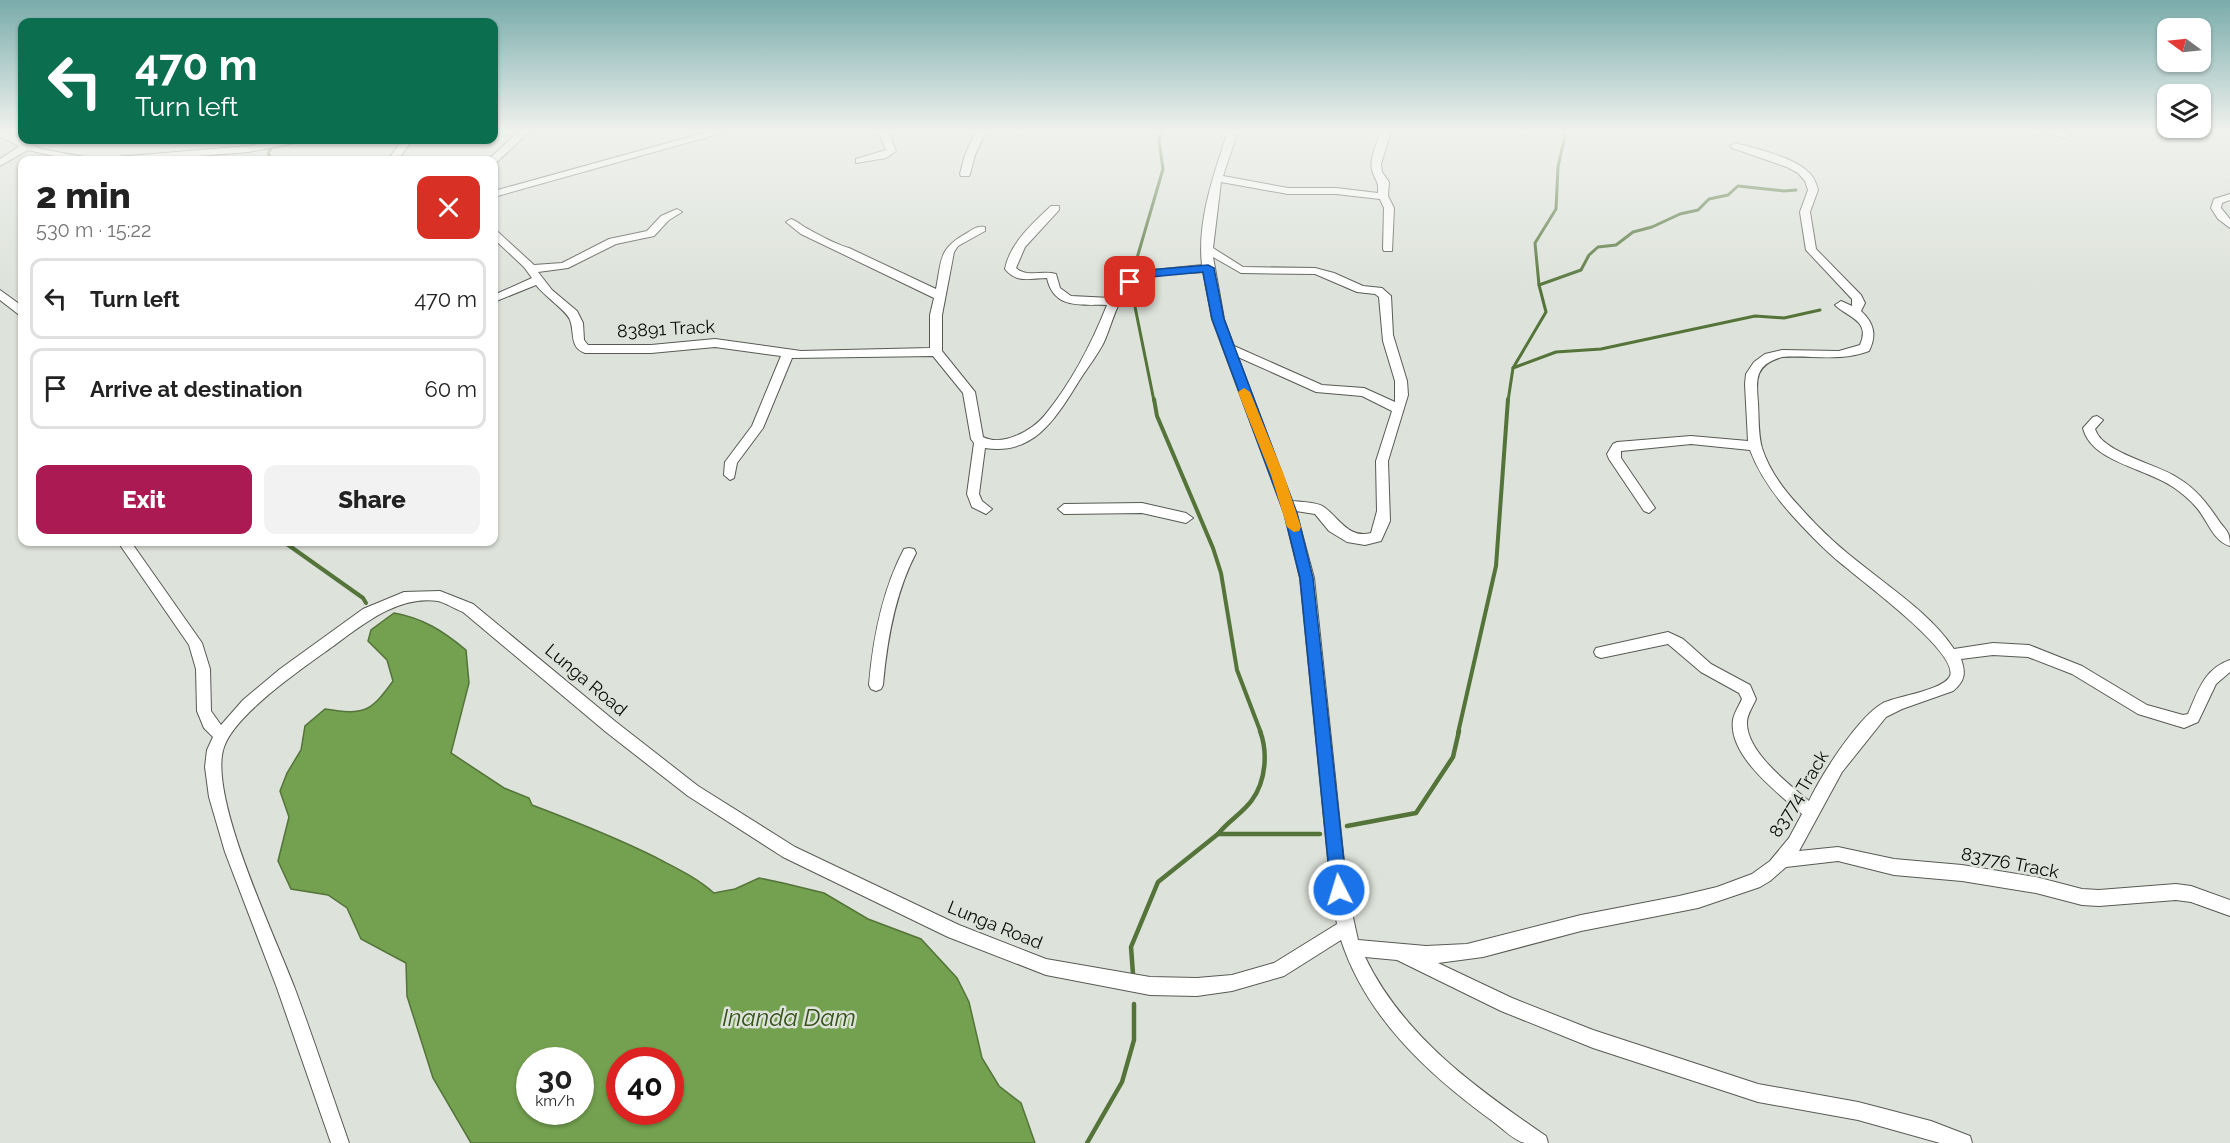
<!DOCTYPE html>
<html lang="en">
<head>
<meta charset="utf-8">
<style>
  :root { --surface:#fff; --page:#f2f2f2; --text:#222; --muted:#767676; --line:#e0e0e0; --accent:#ab1a53 }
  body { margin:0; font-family:Raleway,sans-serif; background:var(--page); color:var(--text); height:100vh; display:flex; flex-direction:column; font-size:22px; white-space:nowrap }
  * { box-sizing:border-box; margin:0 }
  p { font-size:20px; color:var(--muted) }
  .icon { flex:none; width:33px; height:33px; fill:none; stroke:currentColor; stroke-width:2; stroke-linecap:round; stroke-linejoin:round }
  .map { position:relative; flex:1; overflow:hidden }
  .sheet { position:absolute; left:18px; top:156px; width:480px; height:390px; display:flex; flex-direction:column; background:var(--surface); border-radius:12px; box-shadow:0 2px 4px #0004 }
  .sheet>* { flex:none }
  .hud { position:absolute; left:18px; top:18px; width:480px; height:126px; border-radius:12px; box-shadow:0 2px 4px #0004; background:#0b6e4f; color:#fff; overflow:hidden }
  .needle { width:39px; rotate:285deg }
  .controls { position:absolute; left:2157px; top:18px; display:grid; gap:12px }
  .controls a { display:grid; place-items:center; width:54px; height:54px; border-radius:12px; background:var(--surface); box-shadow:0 2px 4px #0004; font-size:30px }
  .speed { position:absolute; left:516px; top:1047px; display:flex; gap:12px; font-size:30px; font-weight:700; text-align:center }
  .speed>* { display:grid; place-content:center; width:78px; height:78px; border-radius:50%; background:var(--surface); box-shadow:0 2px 4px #0004; line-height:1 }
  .speed small { font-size:15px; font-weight:400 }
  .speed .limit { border:9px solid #d22; background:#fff; color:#111 }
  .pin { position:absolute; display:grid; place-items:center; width:51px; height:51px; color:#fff; margin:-26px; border-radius:12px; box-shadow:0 3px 9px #0006 }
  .me { position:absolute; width:66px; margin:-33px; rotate:355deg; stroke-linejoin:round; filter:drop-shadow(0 0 4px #0008) }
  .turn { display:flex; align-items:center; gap:21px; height:126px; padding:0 18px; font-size:27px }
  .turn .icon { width:78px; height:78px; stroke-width:2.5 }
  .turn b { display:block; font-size:42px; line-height:51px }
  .round { display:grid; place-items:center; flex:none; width:63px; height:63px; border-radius:12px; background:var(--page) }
  .summary { display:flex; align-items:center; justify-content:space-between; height:102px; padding:0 18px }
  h1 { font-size:36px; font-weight:800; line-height:45px }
  .cta { display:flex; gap:12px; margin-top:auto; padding:12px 18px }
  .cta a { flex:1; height:69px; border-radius:12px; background:var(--accent); color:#fff; font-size:24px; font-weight:800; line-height:69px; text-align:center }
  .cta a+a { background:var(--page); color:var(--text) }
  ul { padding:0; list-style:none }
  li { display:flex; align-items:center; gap:18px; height:81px; margin:0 12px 9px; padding:0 6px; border:3px solid var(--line); border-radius:12px }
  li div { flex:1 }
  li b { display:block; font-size:22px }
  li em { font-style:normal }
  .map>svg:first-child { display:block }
  .water { fill:#74a14f; stroke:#54743a; stroke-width:1.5; fill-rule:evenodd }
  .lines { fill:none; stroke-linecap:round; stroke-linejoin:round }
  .stream-far2 { stroke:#54743a; stroke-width:3 }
  .stream-far1 { stroke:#54743a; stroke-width:4 }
  .stream { stroke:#54743a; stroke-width:4.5 }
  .minor-casing { stroke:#575b54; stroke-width:2 }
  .minor { fill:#fff; fill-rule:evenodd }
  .route { fill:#1a73e8; stroke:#114b97; stroke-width:1.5 }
  .slow { fill:#f59e0b }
  .labels { text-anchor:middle; stroke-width:5; stroke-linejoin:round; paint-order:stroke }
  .street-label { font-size:18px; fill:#0b0c0a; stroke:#dde2da }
  .near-water-label { font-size:24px; font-style:italic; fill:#345218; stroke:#dde2da }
</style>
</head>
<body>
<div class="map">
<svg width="2230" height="1143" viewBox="0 0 2230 1143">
  <rect width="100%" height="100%" fill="#dde2da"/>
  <!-- water -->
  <path class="water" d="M394,613C423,618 443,631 466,650L469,683L451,753L504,788L529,798L532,805C574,821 615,837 655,857C676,868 696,877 714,893L735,889L759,878L783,883L824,893L868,919L921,939L957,978L969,1002L982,1058L999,1086L1021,1103L1035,1143H471L433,1078L407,996L406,963L361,939L347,908L328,895L291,889L278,861L289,817L280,791L287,773L301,750L305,726L325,709C364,715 370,713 393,681L387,660L368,641L371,630ZM530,1060H580V1112H530ZM620,1060H670V1112H620Z"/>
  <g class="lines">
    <!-- stream-far2 -->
    <g class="stream-far2">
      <path d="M257,140L272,143L274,140"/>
      <path d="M272,147L268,153L272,160"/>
      <path d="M1539,285L1581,270L1589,255L1598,247L1616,245L1633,232L1652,227L1680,214L1698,210L1709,199L1728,195L1738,186L1784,191L1796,190"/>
      <path d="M1513,368L1556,352L1601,349L1755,316L1784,318L1820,310"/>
      <path d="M1154,401L1130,282L1163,169L1159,141L1161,131"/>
      <path d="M1508,401L1513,368L1546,312L1539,285L1535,243L1556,209L1558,167L1566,131"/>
    </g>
    <!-- stream-far1 -->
    <g class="stream-far1">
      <path d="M1154,399L1157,416L1213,548L1221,573L1237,670L1261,733"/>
      <path d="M284,542L363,598L366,603"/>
      <path d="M1458,733L1496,566L1508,399"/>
    </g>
    <!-- stream -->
    <g class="stream">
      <path d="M1347,826L1416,813L1453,757L1459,731"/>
      <path d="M1218,834C1228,821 1243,813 1252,800C1266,781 1268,752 1260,731"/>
      <path d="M1133,974L1131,947L1158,882L1218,834H1320"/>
      <path d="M1087,1143L1122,1082L1134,1040V1004"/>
    </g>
    <!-- minor casing -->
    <g class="minor-casing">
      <g id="minor">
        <path d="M0,131H5L41,149L84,157L89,160H71L28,150L0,166V159L20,146L0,137Z"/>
        <path d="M519,131H530L497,162L488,160Z"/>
        <path d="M711,131H729L494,197V191Z"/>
        <path d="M878,131H888L896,151L886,158L856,163V159L886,150Z"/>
        <path d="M976,131H986L975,155L970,174L969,176H961L960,174L965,155Z"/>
        <path d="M1228,131H1238L1223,176L1288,188H1336L1378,193C1379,180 1375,181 1372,170C1369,159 1378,142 1381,131H1391L1381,164L1382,172L1389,182L1388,196L1394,208L1392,251H1384L1383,249L1384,208L1380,199L1336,194H1288L1221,182L1213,248L1243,267L1315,268L1334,273L1363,286L1382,288L1391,296L1393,335L1407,381L1408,395L1388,461L1390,521L1381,541L1365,545L1347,542L1329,531L1315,514L1296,511L1314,578L1347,890L1358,940L1426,946L1467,944L1581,915L1679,896L1717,887L1752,874L1770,861L1789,838L1802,814C1779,794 1728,756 1733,720C1734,713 1739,706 1742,699L1739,693L1701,672L1668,644L1601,658L1596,656L1594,652L1596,648L1668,632L1683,639L1711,664L1750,685L1756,699C1753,706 1748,713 1747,721C1745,751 1789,784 1809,801C1822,774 1858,717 1883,703C1898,696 1944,690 1950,676C1959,653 1865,584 1848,569C1831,556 1816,541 1801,525C1780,503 1761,479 1750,450L1691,444L1621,451V458L1655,508L1649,513L1644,511L1609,459L1607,454L1613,444L1617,442L1691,436L1748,441L1745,384L1746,374L1754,362L1765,354L1782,350L1839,351L1860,345C1871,320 1848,318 1835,305L1841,301L1852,306V299L1806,250L1800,212L1808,190L1805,181L1798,173L1787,167L1732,148L1730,146L1735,143C1754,148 1792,157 1806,170C1813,175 1816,182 1818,190L1810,212L1816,249L1861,295L1865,303L1861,311C1874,323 1877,335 1869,351C1840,362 1812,355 1782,357C1755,365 1756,378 1758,403C1759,418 1758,434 1762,448C1769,470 1783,489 1799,506C1819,529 1842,550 1866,568C1896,592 1932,616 1954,649L1993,643L2029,645L2082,666L2147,705L2183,715L2188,714C2198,691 2204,669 2230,660V672L2216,684L2198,722L2184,728L2138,714L2072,674L2028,657L1993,655L1961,659C1966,673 1965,681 1953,691L1902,709L1886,717L1842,772L1799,851L1838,847L1894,859L1962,865L2036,877L2082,889L2099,890L2176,884L2191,886L2230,900V916L2191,902L2176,900L2099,906L2082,905L2036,893L1962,881L1894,875L1838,861L1786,867L1770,881L1760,887L1698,908L1581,931L1483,957L1438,963L1512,998L1593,1030L1758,1084L1858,1102L1931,1121L1970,1136L1972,1143H1940L1858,1120L1758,1102L1593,1048L1501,1011L1397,960L1365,957C1403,1036 1476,1088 1546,1136L1548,1143C1541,1143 1532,1143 1525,1143C1514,1141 1501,1127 1491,1120C1428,1074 1366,1017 1341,940L1284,976L1232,991L1197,996L1150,995L1046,975L948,937L783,857L688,796L606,732L463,612C455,609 446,603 438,601C398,595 362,625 332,647C303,668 235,714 224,747C207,795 276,938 295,989C314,1040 331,1092 349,1143H331L277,988L225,852L209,797L205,767L207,750L213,737L204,728L197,711L196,669L189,645L118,542H131L202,643L210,669L211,711L221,725L243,700L280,669L363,609L404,592L440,591L473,604L616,722L698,786L795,847L959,925L1046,959L1150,977L1197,978L1232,975L1274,963L1337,924L1331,890L1300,578L1284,513L1212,319L1203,272C1182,274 1156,272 1136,283C1117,295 1113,323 1104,342C1097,356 1087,368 1079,381C1057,416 1035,456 985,448L979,494L982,501L992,509L986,514L972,507L967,494L974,443L971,439L963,393L933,356L792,358L763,428L737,463L734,478L730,480L724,475L725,462L752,426L781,356L715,347L651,353H585C569,347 575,333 570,320C566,310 544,296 536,285L494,302V295L532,278L524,267L494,239V231L498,232L534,265L562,263L609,239L647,231L661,216L677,209L682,212L669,220L654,236L616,244L568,268L538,272L552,290L577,311L583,323L584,340L588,345H651L715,339L801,351L930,348V315L934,298L801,234L786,222L791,219C797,221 802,226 808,229C819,235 837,245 849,248L936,289C942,259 938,249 967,233C973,229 977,226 985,227V231L958,246L954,252L942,315V351L975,392L983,437C1002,447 1032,431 1045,415C1071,383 1092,343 1107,305C1081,304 1054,310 1047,278C1030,278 1017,284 1005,269C1010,243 1033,223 1051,206H1059V210L1025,247L1016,268C1027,278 1042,270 1056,274L1060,288L1071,296L1111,298L1126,279L1144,271L1202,265C1197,220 1214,174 1228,131ZM1213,257L1241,273L1315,274L1357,292L1375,294L1379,297L1383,341L1395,381V402L1364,388L1322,385L1234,346L1224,319ZM1238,357L1316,392L1362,396L1392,411L1376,461L1377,511L1371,533C1349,539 1340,519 1324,507C1317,502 1301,502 1292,501Z"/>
        <path d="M2044,131H2062L2070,135L2065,138Z"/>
        <path d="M283,140H301L296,143L248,152L147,160H112L117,157L248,146Z"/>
        <path d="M402,140H412L398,160H388Z"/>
        <path d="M2230,194V200L2222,203L2221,208L2230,219V228L2218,219L2211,208L2214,199Z"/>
        <path d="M0,290L22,306V315L18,314L0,300Z"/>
        <path d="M2097,416L2103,420L2095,429C2102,453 2158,464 2178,478C2196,489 2206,502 2217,518C2225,531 2230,529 2230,546C2213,541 2208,521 2197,508C2190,500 2182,493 2173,487C2146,468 2091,462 2083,428L2093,417Z"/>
        <path d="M1142,503L1186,513L1193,518L1186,523L1142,513L1064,514L1058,509L1064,504Z"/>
        <path d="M909,548L914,549L916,553C895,593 887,640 883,685L881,689L876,691L871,689L869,685C873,638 882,591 904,549Z"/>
      </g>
    </g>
    <!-- minor -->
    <use href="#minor" class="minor"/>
  </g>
  <!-- sky -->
  <linearGradient id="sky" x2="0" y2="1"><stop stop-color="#79acab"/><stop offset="0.45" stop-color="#f0f2ee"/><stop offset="1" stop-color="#f0f2ee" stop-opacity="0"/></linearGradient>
  <rect width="2230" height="291" fill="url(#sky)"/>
  <!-- route -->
  <path class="route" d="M1208,265L1214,268L1224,319L1297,513L1313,578L1347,890L1345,895L1339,898L1333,895L1331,890L1300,578L1284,513L1212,319L1203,272L1150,277L1130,285L1124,282L1148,270Z"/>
  <!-- slow -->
  <path class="slow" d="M1244,388L1250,392L1284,475L1301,527L1299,531L1294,532L1287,527L1271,475L1238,392Z"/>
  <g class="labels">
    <!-- street labels -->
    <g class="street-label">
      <text transform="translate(666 329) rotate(-3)" y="6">83891 Track</text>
      <text transform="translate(586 680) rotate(40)" y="6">Lunga Road</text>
      <text transform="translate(1799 794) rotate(-59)" y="6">83774 Track</text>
      <text transform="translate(2010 863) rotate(11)" y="6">83776 Track</text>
      <text transform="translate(995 925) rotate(22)" y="6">Lunga Road</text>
    </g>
    <!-- near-water labels -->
    <g class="near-water-label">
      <text x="789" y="1026">Inanda Dam</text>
    </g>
  </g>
</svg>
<div class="controls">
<a><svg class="needle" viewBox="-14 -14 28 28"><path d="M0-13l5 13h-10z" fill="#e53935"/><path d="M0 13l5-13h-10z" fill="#767676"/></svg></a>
<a><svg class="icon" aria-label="layers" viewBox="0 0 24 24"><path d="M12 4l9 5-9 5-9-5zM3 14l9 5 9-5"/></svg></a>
</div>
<div class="speed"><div>30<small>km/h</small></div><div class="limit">40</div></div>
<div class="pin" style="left:1130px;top:282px;background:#d93025"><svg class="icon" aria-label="arrive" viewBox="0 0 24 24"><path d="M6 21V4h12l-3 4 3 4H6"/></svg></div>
<svg class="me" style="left:1339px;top:890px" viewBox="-20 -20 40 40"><circle r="17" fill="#1a73e8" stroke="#fff" stroke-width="3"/><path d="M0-11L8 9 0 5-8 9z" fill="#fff"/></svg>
<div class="hud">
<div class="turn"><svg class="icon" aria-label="left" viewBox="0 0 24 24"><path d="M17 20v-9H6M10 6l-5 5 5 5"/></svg><div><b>470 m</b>Turn left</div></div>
</div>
<section class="sheet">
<div class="summary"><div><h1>2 min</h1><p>530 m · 15:22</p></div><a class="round" style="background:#d93025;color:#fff"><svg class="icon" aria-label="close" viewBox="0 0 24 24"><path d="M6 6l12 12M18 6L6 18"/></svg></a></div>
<ul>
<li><svg class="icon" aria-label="left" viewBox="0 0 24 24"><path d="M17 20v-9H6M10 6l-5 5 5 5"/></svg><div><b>Turn left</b></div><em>470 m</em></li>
<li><svg class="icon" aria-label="arrive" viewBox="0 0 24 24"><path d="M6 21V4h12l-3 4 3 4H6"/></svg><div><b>Arrive at destination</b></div><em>60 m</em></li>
</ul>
<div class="cta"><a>Exit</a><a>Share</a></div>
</section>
</div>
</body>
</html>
